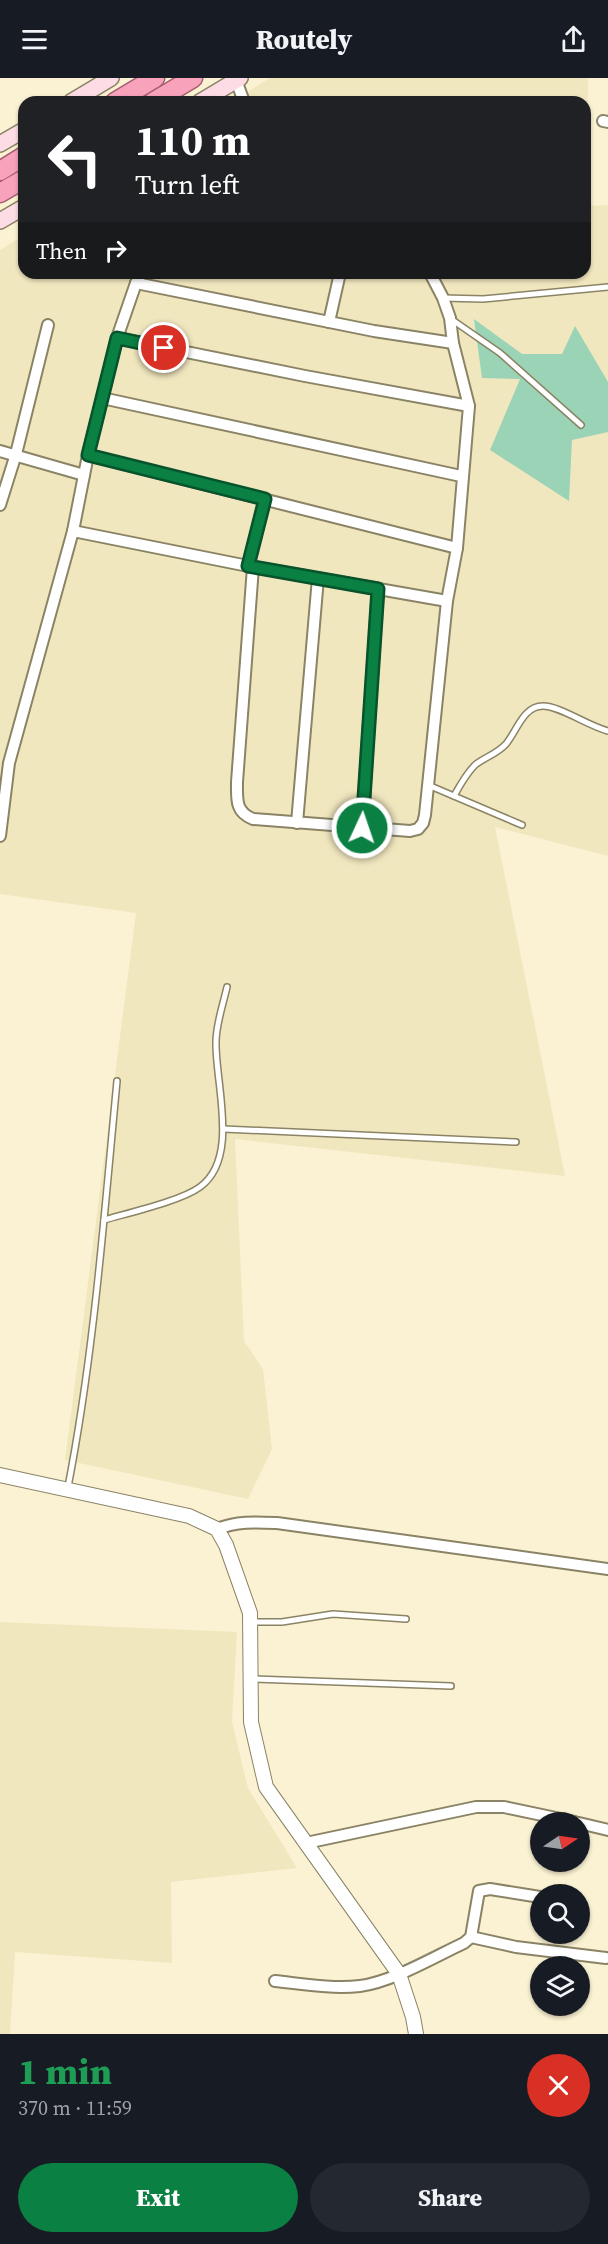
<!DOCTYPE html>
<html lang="en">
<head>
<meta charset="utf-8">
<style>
  :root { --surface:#171b24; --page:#242831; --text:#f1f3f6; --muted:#9ea1a6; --accent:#0b8043 }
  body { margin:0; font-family:"Source Serif 4",serif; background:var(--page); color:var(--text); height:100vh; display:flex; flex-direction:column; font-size:22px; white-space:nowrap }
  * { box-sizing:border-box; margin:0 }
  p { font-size:20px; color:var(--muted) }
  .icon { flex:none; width:33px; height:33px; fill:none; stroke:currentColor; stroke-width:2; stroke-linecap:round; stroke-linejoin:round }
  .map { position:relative; height:1956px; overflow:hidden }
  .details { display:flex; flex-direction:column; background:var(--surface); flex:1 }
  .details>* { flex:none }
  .banner { position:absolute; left:18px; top:18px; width:573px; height:183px; border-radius:18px; box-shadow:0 2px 4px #0004; background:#202124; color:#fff; overflow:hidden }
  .needle { width:39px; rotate:77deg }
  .tools { position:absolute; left:530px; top:1734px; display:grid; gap:12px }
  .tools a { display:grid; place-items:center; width:60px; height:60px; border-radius:50%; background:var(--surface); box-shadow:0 2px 4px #0004; font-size:30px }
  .pin { position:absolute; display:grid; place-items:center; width:51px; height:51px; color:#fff; margin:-26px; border:3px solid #fff; border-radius:50%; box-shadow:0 2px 6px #0007 }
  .me { position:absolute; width:66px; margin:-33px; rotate:3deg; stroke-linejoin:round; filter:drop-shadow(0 0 4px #0008) }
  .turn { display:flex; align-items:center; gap:21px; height:126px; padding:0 18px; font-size:27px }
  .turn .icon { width:78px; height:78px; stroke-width:2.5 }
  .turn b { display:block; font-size:42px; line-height:51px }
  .then { display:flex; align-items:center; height:57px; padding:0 18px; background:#0003; gap:12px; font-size:22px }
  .round { display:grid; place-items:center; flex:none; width:63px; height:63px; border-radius:32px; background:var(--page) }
  .overview { display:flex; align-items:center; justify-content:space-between; height:102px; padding:0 18px }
  h1 { font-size:36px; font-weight:800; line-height:45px; color:#1e9e55 }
  .button { display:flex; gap:12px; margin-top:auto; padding:12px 18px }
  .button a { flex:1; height:69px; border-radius:36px; background:var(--accent); color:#fff; font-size:24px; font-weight:800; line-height:69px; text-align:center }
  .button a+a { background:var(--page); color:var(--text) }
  header { display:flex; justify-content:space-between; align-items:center; height:78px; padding:0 18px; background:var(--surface); font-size:27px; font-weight:800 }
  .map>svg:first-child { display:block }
  .built { fill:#f1e7bf }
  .green { fill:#9ad3b6 }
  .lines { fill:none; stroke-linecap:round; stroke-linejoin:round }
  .service-casing { stroke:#8a8365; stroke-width:8 }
  .minor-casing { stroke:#8a8365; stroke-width:14 }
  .tertiary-casing { stroke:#8a8365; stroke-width:16 }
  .secondary-casing { stroke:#8a8365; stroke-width:18 }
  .trunk-casing { stroke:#a65e71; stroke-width:21 }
  .service { stroke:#fff; stroke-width:5 }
  .minor { stroke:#fff; stroke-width:10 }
  .tertiary { stroke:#fff; stroke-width:14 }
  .secondary { stroke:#fddce6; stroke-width:15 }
  .trunk { stroke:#f8a2bc; stroke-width:18 }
  .route-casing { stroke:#07532c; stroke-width:15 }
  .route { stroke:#0b8043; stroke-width:10 }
</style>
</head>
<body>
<header><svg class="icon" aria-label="menu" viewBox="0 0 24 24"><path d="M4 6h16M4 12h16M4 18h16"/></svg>Routely<svg class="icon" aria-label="share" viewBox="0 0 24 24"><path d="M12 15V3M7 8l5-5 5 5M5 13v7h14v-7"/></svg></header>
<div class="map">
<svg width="608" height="1956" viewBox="0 0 608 1956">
  <rect width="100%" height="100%" fill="#faf2d2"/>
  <!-- built -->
  <g class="built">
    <path d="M270,0H588L587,128L608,127V778L495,749L565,1098L235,1061L244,1263L263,1291L272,1371L248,1421L65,1382L136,835L0,816V172L24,157V195H585V24H232Z"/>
    <path d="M0,1544L237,1554L232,1644L248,1710L297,1790L171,1804L172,1885L15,1874L10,1956H0Z"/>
  </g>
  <!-- green -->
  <path class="green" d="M474,241L522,276H562L575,248L608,304V354L572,362L569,423L490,372L520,301L482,300Z"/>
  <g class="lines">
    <!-- service casing -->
    <g class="service-casing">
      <g id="service">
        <path d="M443,220L483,221L608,209"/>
        <path d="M451,241L500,275L581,347"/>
        <path d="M428,707L522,747"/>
        <path d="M454,718C460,707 466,696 475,687C485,679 497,676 506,666C517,653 523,628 543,628C560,628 588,648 608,653"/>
        <path d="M224,1051L516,1064"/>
        <path d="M104,1142C128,1135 181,1123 200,1109C240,1080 215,1005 216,964C216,946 223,927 227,909"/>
        <path d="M68,1409C94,1275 104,1139 117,1003"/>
        <path d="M252,1544H282L333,1536L406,1541"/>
        <path d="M252,1601L451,1608"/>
      </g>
    </g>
    <!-- minor casing -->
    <g class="minor-casing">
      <g id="minor">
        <path d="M236,2L244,24"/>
        <path d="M603,43L608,44"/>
        <path d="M136,205L374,253L453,265"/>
        <path d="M329,244L340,195"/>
        <path d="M117,260L305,298L469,328"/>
        <path d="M102,320L461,398"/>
        <path d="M0,373L84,397"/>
        <path d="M88,377L457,470"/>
        <path d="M0,427L16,376L48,247"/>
        <path d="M73,453L253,489L447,523"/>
        <path d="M248,488L265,421"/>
        <path d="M253,489L237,704C237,721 235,734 253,741L410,753L418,751L423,745L425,737L447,523L457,470L469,328L453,265L450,240L443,220L430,195"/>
        <path d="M297,745L318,500"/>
        <path d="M362,750L378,511"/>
        <path d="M0,758L9,685L73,453L88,377L117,260L136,205L142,195"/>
        <path d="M217,1451C237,1443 255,1444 277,1445L608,1491"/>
        <path d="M579,1745L608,1752"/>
        <path d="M306,1765L476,1729H504L575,1744"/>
        <path d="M471,1859L516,1869L606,1880"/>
        <path d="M275,1903C303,1906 332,1911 360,1908C392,1904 434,1879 464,1865L471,1859L479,1813L490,1811L540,1819"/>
      </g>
    </g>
    <!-- tertiary casing -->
    <g class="tertiary-casing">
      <path id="tertiary" d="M0,1397L189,1438L217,1451L226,1467L250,1535L251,1644L266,1709L399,1896L413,1939L416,1956"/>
    </g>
    <!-- secondary casing -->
    <g class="secondary-casing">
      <g id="secondary">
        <path d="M71,24L111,0"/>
        <path d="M200,24L240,0"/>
        <path d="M0,66L24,52"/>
        <path d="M0,143L24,129"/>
      </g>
    </g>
    <!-- trunk casing -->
    <g class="trunk-casing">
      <g id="trunk">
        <path d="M115,24L155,0"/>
        <path d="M153,24L193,0"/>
        <path d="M0,93L24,78"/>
        <path d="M0,115L24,101"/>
      </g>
    </g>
    <!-- service -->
    <use href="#service" class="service"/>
    <!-- minor -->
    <use href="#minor" class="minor"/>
    <!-- tertiary -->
    <use href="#tertiary" class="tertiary"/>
    <!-- secondary -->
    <use href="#secondary" class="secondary"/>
    <!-- trunk -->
    <use href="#trunk" class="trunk"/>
  </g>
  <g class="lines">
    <!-- route casing -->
    <g class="route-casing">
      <path id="route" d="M164,270L117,260L88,377L265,421L248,488L378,511L362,750"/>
    </g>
    <!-- route -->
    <use href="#route" class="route"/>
  </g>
</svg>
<div class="tools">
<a><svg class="needle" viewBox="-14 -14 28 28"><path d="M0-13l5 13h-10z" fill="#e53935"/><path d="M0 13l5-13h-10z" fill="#9ea1a6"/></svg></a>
<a><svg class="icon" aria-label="search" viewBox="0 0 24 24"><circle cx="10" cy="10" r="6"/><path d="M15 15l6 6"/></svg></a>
<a><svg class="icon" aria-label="layers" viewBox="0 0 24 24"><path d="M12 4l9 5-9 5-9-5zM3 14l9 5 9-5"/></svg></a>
</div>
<div class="pin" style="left:164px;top:270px;background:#d93025"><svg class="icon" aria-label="arrive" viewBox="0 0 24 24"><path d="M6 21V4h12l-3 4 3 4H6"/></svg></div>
<svg class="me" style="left:362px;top:750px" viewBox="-20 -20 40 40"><circle r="17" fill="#0b8043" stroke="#fff" stroke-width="3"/><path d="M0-11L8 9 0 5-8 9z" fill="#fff"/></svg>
<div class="banner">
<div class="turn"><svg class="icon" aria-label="left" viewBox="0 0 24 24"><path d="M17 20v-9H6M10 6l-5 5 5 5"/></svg><div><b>110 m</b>Turn left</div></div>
<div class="then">Then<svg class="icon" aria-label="right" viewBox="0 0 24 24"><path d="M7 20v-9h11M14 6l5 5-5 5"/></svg></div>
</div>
</div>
<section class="details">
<div class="overview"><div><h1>1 min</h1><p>370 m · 11:59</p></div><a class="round" style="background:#d93025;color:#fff"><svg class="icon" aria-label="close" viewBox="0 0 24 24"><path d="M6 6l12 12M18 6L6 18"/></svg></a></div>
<div class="button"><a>Exit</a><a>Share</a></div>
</section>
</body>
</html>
